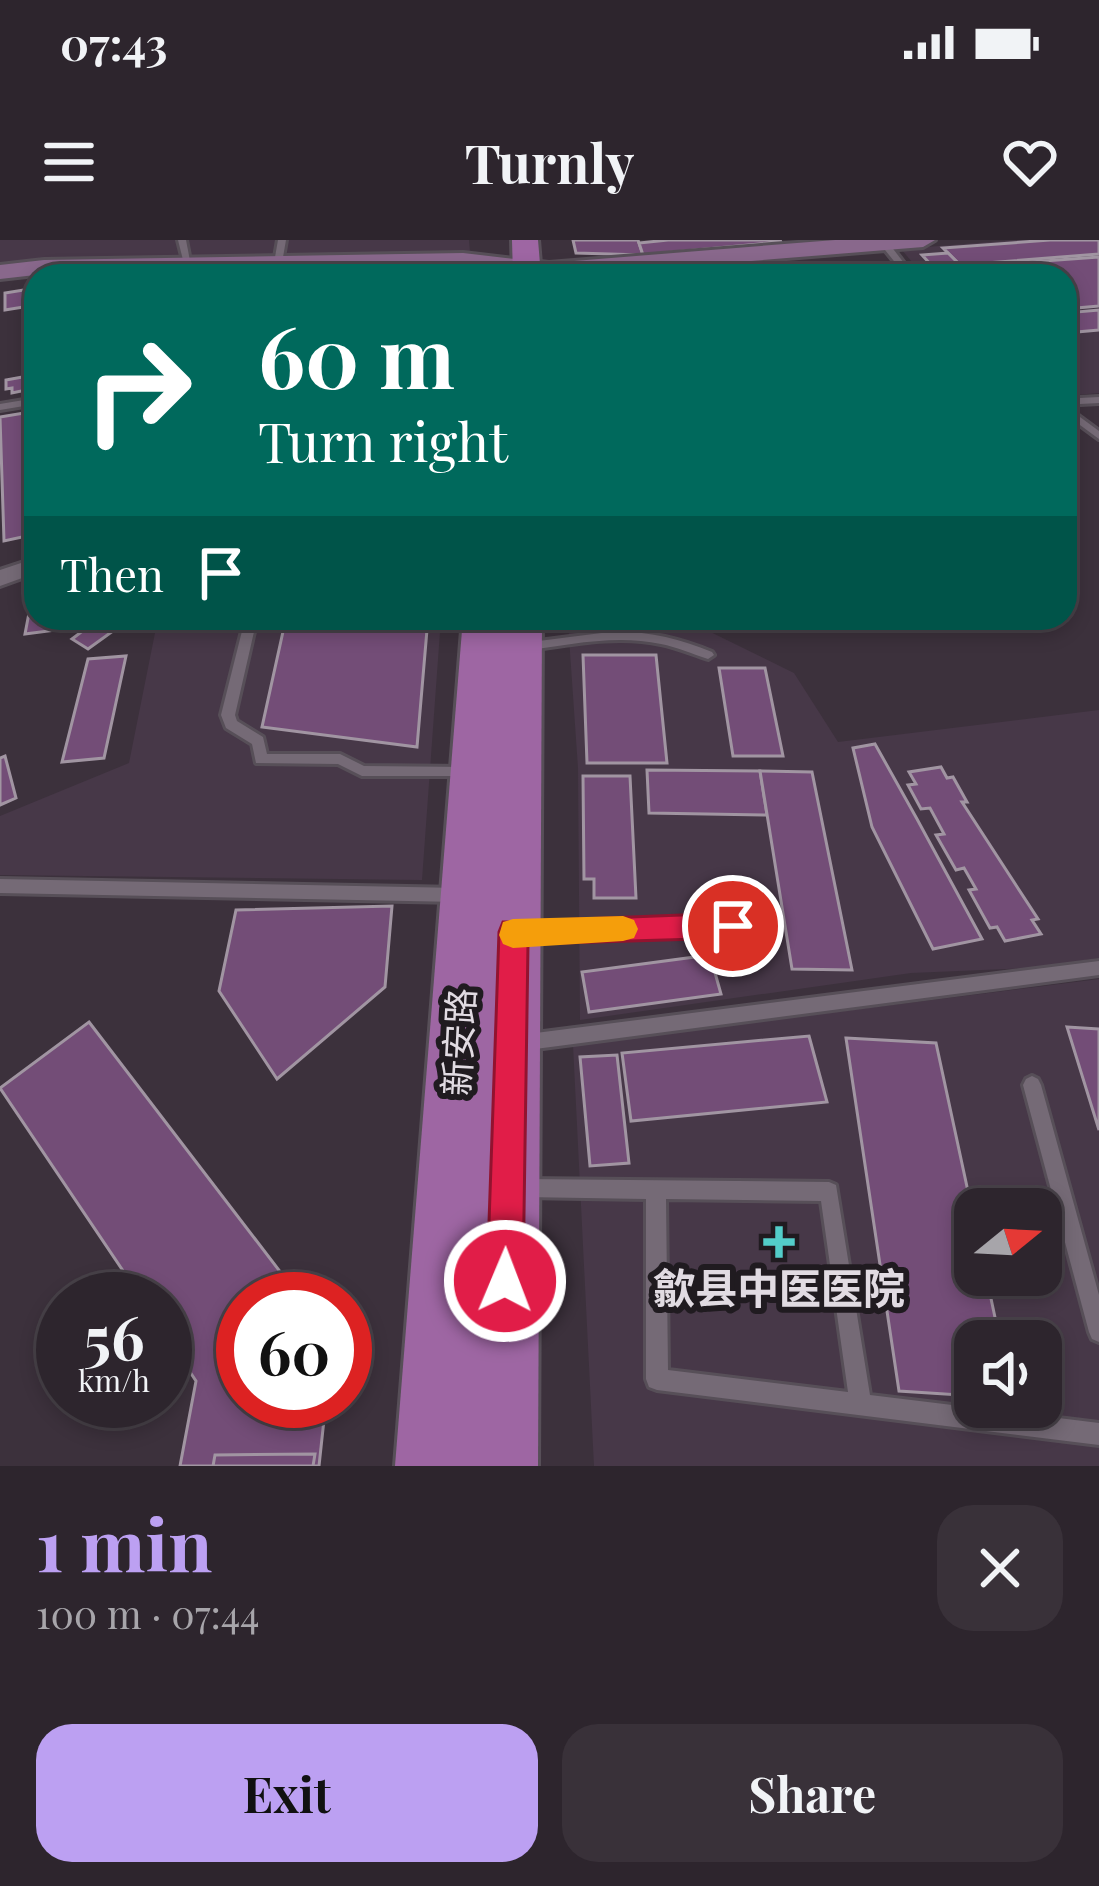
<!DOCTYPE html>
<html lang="en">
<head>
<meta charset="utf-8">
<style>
  :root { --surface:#2d252d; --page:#393139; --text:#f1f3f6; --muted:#a7a5aa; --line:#484249; --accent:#bca0f2 }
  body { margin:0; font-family:"Playfair Display","Noto Sans SC",serif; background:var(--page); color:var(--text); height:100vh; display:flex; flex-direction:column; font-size:45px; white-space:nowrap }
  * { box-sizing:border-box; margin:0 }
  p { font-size:39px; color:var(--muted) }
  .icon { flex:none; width:66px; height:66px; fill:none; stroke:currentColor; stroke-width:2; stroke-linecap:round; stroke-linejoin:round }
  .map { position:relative; height:1226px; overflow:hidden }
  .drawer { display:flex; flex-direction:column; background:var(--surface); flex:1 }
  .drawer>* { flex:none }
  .guide { position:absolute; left:24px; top:24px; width:1053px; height:366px; border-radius:36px; box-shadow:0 6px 18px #0003,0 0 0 3px var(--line); background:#00695c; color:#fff; overflow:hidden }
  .needle { width:78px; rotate:72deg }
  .fabs { position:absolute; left:954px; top:948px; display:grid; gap:24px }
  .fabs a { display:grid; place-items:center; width:108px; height:108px; border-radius:24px; background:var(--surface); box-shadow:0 6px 18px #0003,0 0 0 3px var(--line); font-size:60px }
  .speed { position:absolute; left:36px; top:1032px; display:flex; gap:24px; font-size:60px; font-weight:700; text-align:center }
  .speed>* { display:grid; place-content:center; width:156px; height:156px; border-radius:50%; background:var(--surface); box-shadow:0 6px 18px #0003,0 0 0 3px var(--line); line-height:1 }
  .speed small { font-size:30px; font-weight:400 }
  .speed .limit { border:18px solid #d22; background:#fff; color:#111 }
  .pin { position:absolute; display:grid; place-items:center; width:102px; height:102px; color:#fff; margin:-51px; border:6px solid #fff; border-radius:50%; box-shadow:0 3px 12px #0007 }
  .me { position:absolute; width:132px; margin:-66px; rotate:1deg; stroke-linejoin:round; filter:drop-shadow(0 0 9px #0008) }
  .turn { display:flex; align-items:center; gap:42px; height:252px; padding:0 36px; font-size:54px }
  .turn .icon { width:156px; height:156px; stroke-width:2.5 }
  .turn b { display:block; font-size:84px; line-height:102px }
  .then { display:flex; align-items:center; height:114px; padding:0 36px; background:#0003; gap:24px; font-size:45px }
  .round { display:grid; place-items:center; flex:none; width:126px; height:126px; border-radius:36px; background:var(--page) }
  .summary { display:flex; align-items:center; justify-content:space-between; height:204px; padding:0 36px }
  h1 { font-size:72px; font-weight:700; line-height:90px; color:var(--accent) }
  .cta { display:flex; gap:24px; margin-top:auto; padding:24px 36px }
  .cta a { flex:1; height:138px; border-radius:36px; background:var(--accent); color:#111; font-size:48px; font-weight:700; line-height:138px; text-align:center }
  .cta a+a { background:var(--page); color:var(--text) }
  .status { display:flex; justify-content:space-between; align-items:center; height:84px; padding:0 60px; background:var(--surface); direction:ltr }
  .status svg { height:33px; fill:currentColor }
  header { display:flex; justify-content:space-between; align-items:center; height:156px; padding:0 36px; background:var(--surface); font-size:54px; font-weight:700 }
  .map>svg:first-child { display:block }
  .built { fill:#473848; fill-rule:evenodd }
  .building { fill:#734d77; stroke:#a195a2; stroke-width:3 }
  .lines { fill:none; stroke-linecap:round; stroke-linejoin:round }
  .lane-casing { stroke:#574f58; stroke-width:6 }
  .street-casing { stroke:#574f58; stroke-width:6 }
  .secondary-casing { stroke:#574f58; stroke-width:6 }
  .primary-casing { stroke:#574f58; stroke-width:6 }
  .lane { fill:#756a76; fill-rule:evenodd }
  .street { fill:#756a76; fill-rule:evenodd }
  .secondary { fill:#89688c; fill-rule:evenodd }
  .primary { fill:#9e66a3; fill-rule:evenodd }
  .route { fill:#e11d48; stroke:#92132f; stroke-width:3 }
  .slow { fill:#f59e0b }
  .poi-dot { fill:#53cdc9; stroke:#201b20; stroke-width:4.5 }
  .labels { text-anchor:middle; stroke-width:12; stroke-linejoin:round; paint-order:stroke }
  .street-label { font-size:36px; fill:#e1dbe2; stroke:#201b20 }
  .near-poi-label { font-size:42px; font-weight:bold; fill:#e1dbe2; stroke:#201b20 }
</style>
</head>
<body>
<div class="status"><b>07:43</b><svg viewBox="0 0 49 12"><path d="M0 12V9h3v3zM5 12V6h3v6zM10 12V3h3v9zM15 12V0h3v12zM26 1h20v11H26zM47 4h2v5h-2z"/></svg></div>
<header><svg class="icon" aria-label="menu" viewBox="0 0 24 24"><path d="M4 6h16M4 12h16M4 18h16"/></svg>Turnly<svg class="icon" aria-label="heart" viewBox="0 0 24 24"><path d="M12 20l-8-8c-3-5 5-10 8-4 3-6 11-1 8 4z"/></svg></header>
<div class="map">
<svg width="1099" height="1226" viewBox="0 0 1099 1226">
  <rect width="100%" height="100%" fill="#3c313c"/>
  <!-- built -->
  <g class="built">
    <path d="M0,0H469L470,12L107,19L0,28Z"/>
    <path d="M1015,0H1099V153L1065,156V36H924L901,9Z"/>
    <path d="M470,27L469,36L110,34L174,29Z"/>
    <path d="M158,378H441L422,640L0,635V576L129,523Z"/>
    <path d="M605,378H682L794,433L838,502L1099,470V718L1028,728L911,733L580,780L578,528L568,383Z"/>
    <path d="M1099,739V1226H594L573,805ZM975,969H1041V1035H975ZM975,1101H1041V1167H975Z"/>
  </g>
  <!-- building -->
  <g class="building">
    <path d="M573,0H638L643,15L576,13Z"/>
    <path d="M668,0H780L781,2L643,15L639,3Z"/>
    <path d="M1050,0H1099V14L960,25L943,8Z"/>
    <path d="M948,13L971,36H929L921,28L933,27L922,15Z"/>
    <path d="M1099,17V66L1065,69V36H985L976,26Z"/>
    <path d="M251,33L373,32L372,36Z"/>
    <path d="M36,48V65L5,70V53Z"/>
    <path d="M36,65V148L12,153V148L6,149V140L28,136L23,67Z"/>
    <path d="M1099,70V90L1065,93V73Z"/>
    <path d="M36,171V294L4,301L0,177Z"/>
    <path d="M33,352L36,378H116L124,383L88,409L72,399L80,393L64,384V389L25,394Z"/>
    <path d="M286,378H428L417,507L262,487Z"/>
    <path d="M583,415H656L667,523H587Z"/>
    <path d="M126,416L104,518L62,522L88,419Z"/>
    <path d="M719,428H765L783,516H733Z"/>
    <path d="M875,504L917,579L982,699L933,709L872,587L853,508Z"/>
    <path d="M5,516L16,558L0,565V518Z"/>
    <path d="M941,527L947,538L953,537L967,562H962L1038,679L1032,680L1041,694L1005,701L997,687L990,688L969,650L976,649L964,628L956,630L936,595L944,594L930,568L921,569L908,545L916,544L909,532Z"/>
    <path d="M647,530L760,531L767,575L649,573Z"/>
    <path d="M760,531L812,532L852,730L792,729Z"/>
    <path d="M583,536H630L636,658H594V639H584Z"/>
    <path d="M392,666L385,747L277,839L219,751L236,670Z"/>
    <path d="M710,715L721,754L589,772L582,732Z"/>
    <path d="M89,782L301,1059H243V1161H326L319,1226H180L196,1141L165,1094V1059H142L0,848Z"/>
    <path d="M1067,787L1099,789V890Z"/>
    <path d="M809,796L827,862L631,881L622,813Z"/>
    <path d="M846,798L936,803L975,984V1035H986L1000,1101H975V1156L899,1151Z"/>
    <path d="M617,815L629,923L590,926L580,817Z"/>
    <path d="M315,1214L313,1226H213L215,1215Z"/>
  </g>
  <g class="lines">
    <!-- lane casing -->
    <g class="lane-casing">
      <g id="lane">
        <path d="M178,0H186L191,26L184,24Z"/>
        <path d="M278,0H286L282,23L278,25L274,23Z"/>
        <path d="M881,1H887L914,36H906L881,5Z"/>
        <path d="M1099,157V163L1080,164L1075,161L1080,158Z"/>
        <path d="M36,158V164L0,170V164Z"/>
        <path d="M1065,166L1099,191V199L1065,174Z"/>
        <path d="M250,379L256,383L235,475L237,481L263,497L267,514H340L364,526L466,527L473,532L471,536H362L338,524L256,523L252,504L226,488L221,475L244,383Z"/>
        <path d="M617,391C651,392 681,399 712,412L714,415L708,419C692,414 677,407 661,404C615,394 568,405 523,411L517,407L523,403Z"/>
        <path d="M0,639L459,648L464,650L467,655L464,660L459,662L0,653Z"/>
        <path d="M733,679L739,681L741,686L739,691L733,693L520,698L514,696L512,691L514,686L520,684Z"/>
        <path d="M1099,721V735L520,811L514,809L511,803L514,797L520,795Z"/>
        <path d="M1032,836L1038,839L1041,845L1099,1055V1102L1092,1099L1089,1092L1023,845L1026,839Z"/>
        <path d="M524,939L829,942L836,945L870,1155L1099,1183V1205L657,1150L649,1147L646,1139V959L524,957L517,955L515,948L517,941ZM666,959L821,961L848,1152L668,1130Z"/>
      </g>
    </g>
    <!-- street casing -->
    <g class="street-casing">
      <path id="street" d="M36,318V333L0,346V330Z"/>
    </g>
    <!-- secondary casing -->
    <g class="secondary-casing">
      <path id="secondary" d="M835,0H935L923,7L565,36L463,27L44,34L0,39V25L44,20L463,13L549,23Z"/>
    </g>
    <!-- primary casing -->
    <g class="primary-casing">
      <g id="primary">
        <path d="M512,0H538L541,36H513Z"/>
        <path d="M463,378H542L538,1226H395Z"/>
      </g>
    </g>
    <!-- lane -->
    <use href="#lane" class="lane"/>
    <!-- street -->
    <use href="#street" class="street"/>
    <!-- secondary -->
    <use href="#secondary" class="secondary"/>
    <!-- primary -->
    <use href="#primary" class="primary"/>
  </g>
  <!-- route -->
  <path class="route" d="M733,673L743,677L747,686L743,695L733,698L528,704L523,1041L518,1054L505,1059L492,1054L487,1041L499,692L503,682Z"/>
  <!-- slow -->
  <path class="slow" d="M623,676L634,680L638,689L634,698L623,701L513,708L503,704L499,695L503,682L513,679Z"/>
  <!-- markers -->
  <path class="poi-dot" d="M773 984h12v12h12v12h-12v12h-12v-12h-12v-12h12z"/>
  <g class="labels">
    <!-- street labels -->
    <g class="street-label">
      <text transform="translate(459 802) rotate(-87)" y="13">新安路</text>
    </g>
    <!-- near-poi labels -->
    <g class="near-poi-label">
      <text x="779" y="1064">歙县中医医院</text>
    </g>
  </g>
</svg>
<div class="fabs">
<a><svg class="needle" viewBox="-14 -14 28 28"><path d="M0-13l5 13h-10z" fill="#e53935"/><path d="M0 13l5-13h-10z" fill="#a7a5aa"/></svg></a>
<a><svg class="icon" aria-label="sound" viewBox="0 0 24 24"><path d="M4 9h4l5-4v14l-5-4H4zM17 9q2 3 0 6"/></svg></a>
</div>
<div class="speed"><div>56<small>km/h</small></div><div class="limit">60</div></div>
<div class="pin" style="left:733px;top:686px;background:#d93025"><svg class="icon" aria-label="arrive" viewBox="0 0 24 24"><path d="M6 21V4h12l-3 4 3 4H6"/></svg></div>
<svg class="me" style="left:505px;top:1041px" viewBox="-20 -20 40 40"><circle r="17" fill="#e11d48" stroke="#fff" stroke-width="3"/><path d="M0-11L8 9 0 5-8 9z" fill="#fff"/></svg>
<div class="guide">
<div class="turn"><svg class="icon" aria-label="right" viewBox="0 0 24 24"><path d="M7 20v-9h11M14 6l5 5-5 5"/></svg><div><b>60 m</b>Turn right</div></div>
<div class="then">Then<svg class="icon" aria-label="arrive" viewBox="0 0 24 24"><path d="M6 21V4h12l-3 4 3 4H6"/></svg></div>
</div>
</div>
<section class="drawer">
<div class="summary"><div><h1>1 min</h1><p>100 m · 07:44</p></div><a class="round"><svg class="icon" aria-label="close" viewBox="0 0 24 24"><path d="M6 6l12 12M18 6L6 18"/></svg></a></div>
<div class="cta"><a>Exit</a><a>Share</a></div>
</section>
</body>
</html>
